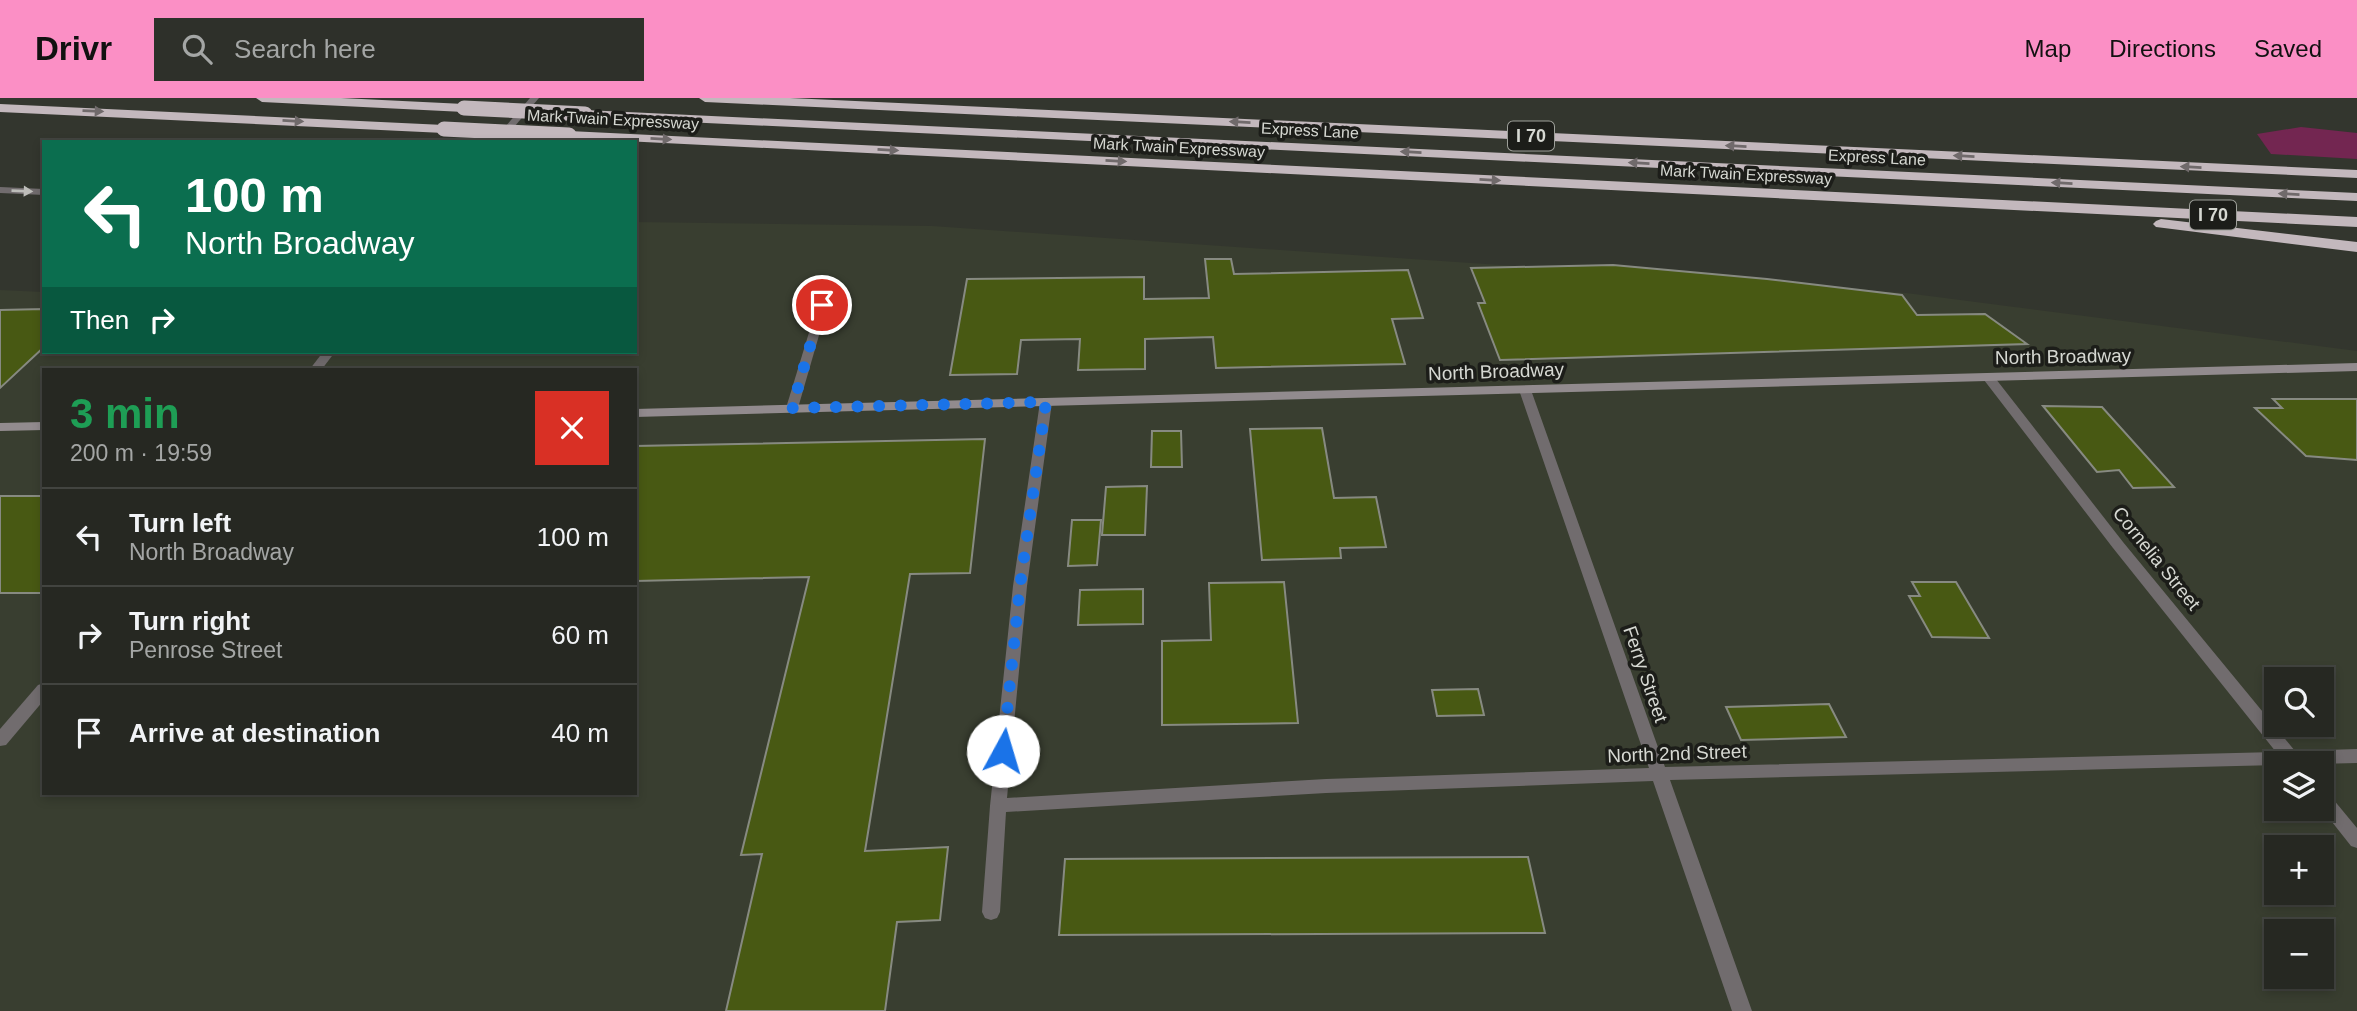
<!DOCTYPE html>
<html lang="en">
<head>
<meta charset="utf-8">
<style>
  :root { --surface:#262822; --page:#2e302a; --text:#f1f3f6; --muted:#a4a6a5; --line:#424440; --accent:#fb8fc5 }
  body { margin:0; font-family:Arial,sans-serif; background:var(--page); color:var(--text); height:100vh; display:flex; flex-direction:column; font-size:26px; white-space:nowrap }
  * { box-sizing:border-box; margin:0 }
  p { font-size:23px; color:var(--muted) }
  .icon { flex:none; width:38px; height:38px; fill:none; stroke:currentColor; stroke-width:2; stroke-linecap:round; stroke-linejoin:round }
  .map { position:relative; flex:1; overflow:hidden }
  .drawer { position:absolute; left:42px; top:270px; width:595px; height:427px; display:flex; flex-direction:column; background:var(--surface); border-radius:0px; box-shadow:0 4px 10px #0003,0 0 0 2px var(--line) }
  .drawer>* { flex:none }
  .hud { position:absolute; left:42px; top:42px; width:595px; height:214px; border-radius:0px; box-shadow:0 4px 10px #0003,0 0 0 2px var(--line); background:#0b6e4f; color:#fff; overflow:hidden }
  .fabs { position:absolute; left:2264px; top:569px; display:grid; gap:14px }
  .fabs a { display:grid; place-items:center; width:70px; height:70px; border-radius:0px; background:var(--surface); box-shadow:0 4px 10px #0003,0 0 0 2px var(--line); font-size:35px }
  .pin { position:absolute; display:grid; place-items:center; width:60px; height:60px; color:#fff; margin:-30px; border:4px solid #fff; border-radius:50%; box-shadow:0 2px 7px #0007 }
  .me { position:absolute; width:77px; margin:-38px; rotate:6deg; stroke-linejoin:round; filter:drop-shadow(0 0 5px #0008) }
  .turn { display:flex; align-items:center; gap:24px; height:147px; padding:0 28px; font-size:32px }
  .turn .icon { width:91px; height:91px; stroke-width:2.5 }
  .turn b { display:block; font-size:49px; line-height:60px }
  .then { display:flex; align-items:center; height:66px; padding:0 28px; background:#0003; gap:14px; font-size:26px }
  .round { display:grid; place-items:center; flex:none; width:74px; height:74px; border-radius:0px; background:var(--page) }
  .summary { display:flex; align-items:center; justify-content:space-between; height:119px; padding:0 28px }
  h1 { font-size:42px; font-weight:700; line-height:52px; color:#1e9e55 }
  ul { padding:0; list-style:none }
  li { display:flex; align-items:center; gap:21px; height:98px; padding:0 28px; border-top:2px solid var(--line) }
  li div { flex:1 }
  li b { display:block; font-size:26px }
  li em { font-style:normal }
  header { display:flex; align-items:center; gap:42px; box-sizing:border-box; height:98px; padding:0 35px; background:var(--accent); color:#111 }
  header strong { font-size:33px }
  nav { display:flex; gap:38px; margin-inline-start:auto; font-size:24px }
  .search { width:490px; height:63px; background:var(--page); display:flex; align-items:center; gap:18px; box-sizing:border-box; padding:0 24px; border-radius:0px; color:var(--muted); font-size:26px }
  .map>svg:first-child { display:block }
  .built { fill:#393e30; fill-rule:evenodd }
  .green { fill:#732651 }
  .building { fill:#485913; stroke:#878a81; stroke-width:2 }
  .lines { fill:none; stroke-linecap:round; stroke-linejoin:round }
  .street { fill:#716c6e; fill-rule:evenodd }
  .secondary { fill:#928b8e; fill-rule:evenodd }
  .highway { fill:#c3b8bd; fill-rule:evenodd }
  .highway-bridge { stroke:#c3b8bd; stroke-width:15 }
  .oneway { fill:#706a6b }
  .oneway2 { fill:#bdbdb9 }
  .route { stroke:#1a73e8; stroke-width:12; stroke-dasharray:0 21.6 }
  .labels { text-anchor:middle; stroke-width:7; stroke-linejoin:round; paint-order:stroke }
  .far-street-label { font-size:16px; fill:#d6d8d2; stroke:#1c1d19 }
  .shield { fill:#1c1d19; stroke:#9ea09a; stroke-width:2 }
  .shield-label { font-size:18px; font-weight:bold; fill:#d6d8d2 }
  .street-label { font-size:19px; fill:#d6d8d2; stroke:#1c1d19 }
</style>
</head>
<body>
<header>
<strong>Drivr</strong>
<div class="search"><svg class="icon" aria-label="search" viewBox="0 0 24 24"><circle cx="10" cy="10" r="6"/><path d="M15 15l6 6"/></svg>Search here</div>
<nav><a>Map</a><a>Directions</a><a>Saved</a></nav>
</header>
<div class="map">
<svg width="2357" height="913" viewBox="0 0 2357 913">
  <rect width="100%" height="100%" fill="#33362e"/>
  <!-- built -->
  <path class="built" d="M635,124L932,128L1906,195L2357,253V913H0V192L44,194V254H635ZM44,271H635V695H44ZM2277,581H2322V626H2277ZM2277,665H2322V710H2277ZM2277,749H2322V794H2277ZM2277,833H2322V878H2277Z"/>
  <!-- green -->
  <path class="green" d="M2301,29L2357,35V61L2271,56L2257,36Z"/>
  <!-- building -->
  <g class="building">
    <path d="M1205,161H1231L1234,176L1408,172L1423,220L1392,221L1405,266L1216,270L1213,239L1145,241V271L1078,272L1080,241L1021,242L1017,276L950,277L967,181L1144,179V201L1209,200Z"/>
    <path d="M1613,167L1767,181L1902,197L1917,217L1985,216L2027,246L1500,262L1478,205H1485L1471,170Z"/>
    <path d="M44,211V249L0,290V212Z"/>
    <path d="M2273,301H2357V362L2306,358L2255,310H2282Z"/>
    <path d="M2043,308L2102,309L2174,389L2133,390L2119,372L2097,374Z"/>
    <path d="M1322,330L1334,400L1376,399L1386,449L1340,450L1341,460L1262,462L1250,331Z"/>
    <path d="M1152,333H1181L1182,369H1151Z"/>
    <path d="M985,341L970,475L910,476L865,753L948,749L940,822L897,824L885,913H726L762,756L741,757L809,479L635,483V348Z"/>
    <path d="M1147,388L1145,437H1102L1106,389Z"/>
    <rect x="0" y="398" width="44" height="97"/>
    <path d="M1072,422H1101L1097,467L1068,468Z"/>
    <path d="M1284,484L1298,625L1162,627V543L1211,542L1209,485Z"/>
    <path d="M1912,484H1956L1989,540L1932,539L1909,498H1920Z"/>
    <path d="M1143,491V526L1078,527L1080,492Z"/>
    <path d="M1478,591L1484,617L1437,618L1432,592Z"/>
    <path d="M1829,606L1846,639L1741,642L1726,609Z"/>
    <path d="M1528,759L1545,835L1059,837L1065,761Z"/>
  </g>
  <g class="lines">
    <!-- street -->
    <g class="street">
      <path d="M530,0H539L501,44H492Z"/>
      <path d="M0,89L44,91V97L0,95Z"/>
      <path d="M830,179L835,182L798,310L796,313H788L786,310L825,182Z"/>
      <path d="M323,254H335L322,271H310Z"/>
      <path d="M1988,275L1992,276L2123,444L2295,653L2357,651V665L1670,682L1752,913H1732L1653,683L1326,695L1006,714L1000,814L997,820L991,822L985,820L982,814L990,708L1013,488L1040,304L1046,300L1052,304L1027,488L1007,700L1326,681L1649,670L1519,292L1525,288L1531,292L1665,669L2276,654L2113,450L1984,282L1982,279Z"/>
      <path d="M44,585V602L6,647L0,648V631L38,587Z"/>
      <path d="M2322,693L2328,695L2357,730V750L2351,748L2321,710Z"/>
    </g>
    <!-- secondary -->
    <g class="secondary">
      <path d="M2357,265V273L635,319V311Z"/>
      <path d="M44,324V332L0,333V325Z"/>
    </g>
    <!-- highway -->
    <g class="highway">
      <path d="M256,0H341L464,6L471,10L464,14L262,4Z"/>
      <path d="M699,0H790L2357,72V80L705,4Z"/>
      <path d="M0,6L444,27L451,31L444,35L0,14Z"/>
      <path d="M585,12L2357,95V103L580,19V13Z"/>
      <path d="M569,33L2357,119V129L564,40L562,37Z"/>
      <path d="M2161,121L2357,144V154L2156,129L2153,126L2156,123Z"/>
    </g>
    <!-- highway-bridge -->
    <g class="highway-bridge">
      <path d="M464,10L585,16"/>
      <path d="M444,31L569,37"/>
    </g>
  </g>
  <!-- one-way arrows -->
  <defs><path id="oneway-solid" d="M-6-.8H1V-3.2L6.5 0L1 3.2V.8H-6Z" transform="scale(1.75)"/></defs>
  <g class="oneway">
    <use href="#oneway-solid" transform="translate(93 13) rotate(2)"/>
    <use href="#oneway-solid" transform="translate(293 23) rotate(3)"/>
    <use href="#oneway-solid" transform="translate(1240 24) rotate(-177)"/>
    <use href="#oneway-solid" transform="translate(661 41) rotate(3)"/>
    <use href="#oneway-solid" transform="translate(1736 48) rotate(-177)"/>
    <use href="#oneway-solid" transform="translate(888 52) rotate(3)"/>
    <use href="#oneway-solid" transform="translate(1411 54) rotate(-177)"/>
    <use href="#oneway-solid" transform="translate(1964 58) rotate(-177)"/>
    <use href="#oneway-solid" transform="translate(1116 63) rotate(3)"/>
    <use href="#oneway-solid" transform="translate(1639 65) rotate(-177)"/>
    <use href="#oneway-solid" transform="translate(2191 69) rotate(-177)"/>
    <use href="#oneway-solid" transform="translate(1490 82) rotate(3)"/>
    <use href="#oneway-solid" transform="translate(2062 85) rotate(-177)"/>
    <use href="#oneway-solid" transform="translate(2289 96) rotate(-177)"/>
  </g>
  <use class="oneway2" href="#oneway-solid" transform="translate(22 93) rotate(2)"/>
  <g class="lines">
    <!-- route -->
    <path class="route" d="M822,207L792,310L1046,304L1020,488L1003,653"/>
  </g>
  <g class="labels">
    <!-- far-street labels -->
    <g class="far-street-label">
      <text transform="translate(613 21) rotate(3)" y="6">Mark Twain Expressway</text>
      <text transform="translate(1310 32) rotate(3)" y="6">Express Lane</text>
      <text transform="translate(1179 49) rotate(3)" y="6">Mark Twain Expressway</text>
      <text transform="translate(1877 59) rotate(3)" y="6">Express Lane</text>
      <text transform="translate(1746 76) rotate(3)" y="6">Mark Twain Expressway</text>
    </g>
    <!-- shield labels -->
    <g class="shield">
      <rect x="1508" y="23.5" width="46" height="29" rx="5"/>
      <rect x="2190" y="102.5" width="46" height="29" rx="5"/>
    </g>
    <g class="shield-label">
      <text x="1531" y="44">I 70</text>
      <text x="2213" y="123">I 70</text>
    </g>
    <!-- street labels -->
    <g class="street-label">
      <text transform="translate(2063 258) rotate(-1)" y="7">North Broadway</text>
      <text transform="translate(1496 273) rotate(-2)" y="7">North Broadway</text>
      <text transform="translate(2157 460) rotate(51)" y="7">Cornelia Street</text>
      <text transform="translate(1646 576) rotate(71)" y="7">Ferry Street</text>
      <text transform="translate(1677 655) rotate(-2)" y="7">North 2nd Street</text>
    </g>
  </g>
</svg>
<div class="fabs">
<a><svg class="icon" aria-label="search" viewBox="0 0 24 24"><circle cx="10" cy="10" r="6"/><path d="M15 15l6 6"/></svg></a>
<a><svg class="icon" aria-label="layers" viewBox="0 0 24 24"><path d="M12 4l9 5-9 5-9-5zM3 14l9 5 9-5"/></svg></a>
<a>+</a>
<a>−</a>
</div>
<div class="pin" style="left:822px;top:207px;background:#d93025"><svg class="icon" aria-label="arrive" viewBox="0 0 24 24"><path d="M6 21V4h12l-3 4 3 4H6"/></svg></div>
<svg class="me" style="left:1003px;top:653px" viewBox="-20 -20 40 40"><circle r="19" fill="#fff"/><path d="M0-13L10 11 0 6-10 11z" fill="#1a73e8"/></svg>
<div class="hud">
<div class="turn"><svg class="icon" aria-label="left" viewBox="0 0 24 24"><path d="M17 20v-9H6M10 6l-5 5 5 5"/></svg><div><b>100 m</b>North Broadway</div></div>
<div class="then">Then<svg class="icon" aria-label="right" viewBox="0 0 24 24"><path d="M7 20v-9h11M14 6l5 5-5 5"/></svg></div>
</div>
<section class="drawer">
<div class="summary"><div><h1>3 min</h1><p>200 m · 19:59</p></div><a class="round" style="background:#d93025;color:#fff"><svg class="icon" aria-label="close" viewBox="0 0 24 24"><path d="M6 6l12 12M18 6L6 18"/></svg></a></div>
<ul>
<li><svg class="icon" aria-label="left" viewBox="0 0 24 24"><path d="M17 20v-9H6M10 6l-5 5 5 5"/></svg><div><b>Turn left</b><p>North Broadway</p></div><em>100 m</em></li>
<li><svg class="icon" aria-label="right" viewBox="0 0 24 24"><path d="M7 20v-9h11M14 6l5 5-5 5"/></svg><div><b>Turn right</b><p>Penrose Street</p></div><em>60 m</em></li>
<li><svg class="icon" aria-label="arrive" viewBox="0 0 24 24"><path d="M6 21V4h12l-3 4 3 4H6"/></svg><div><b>Arrive at destination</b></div><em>40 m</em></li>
</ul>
</section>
</div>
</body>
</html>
